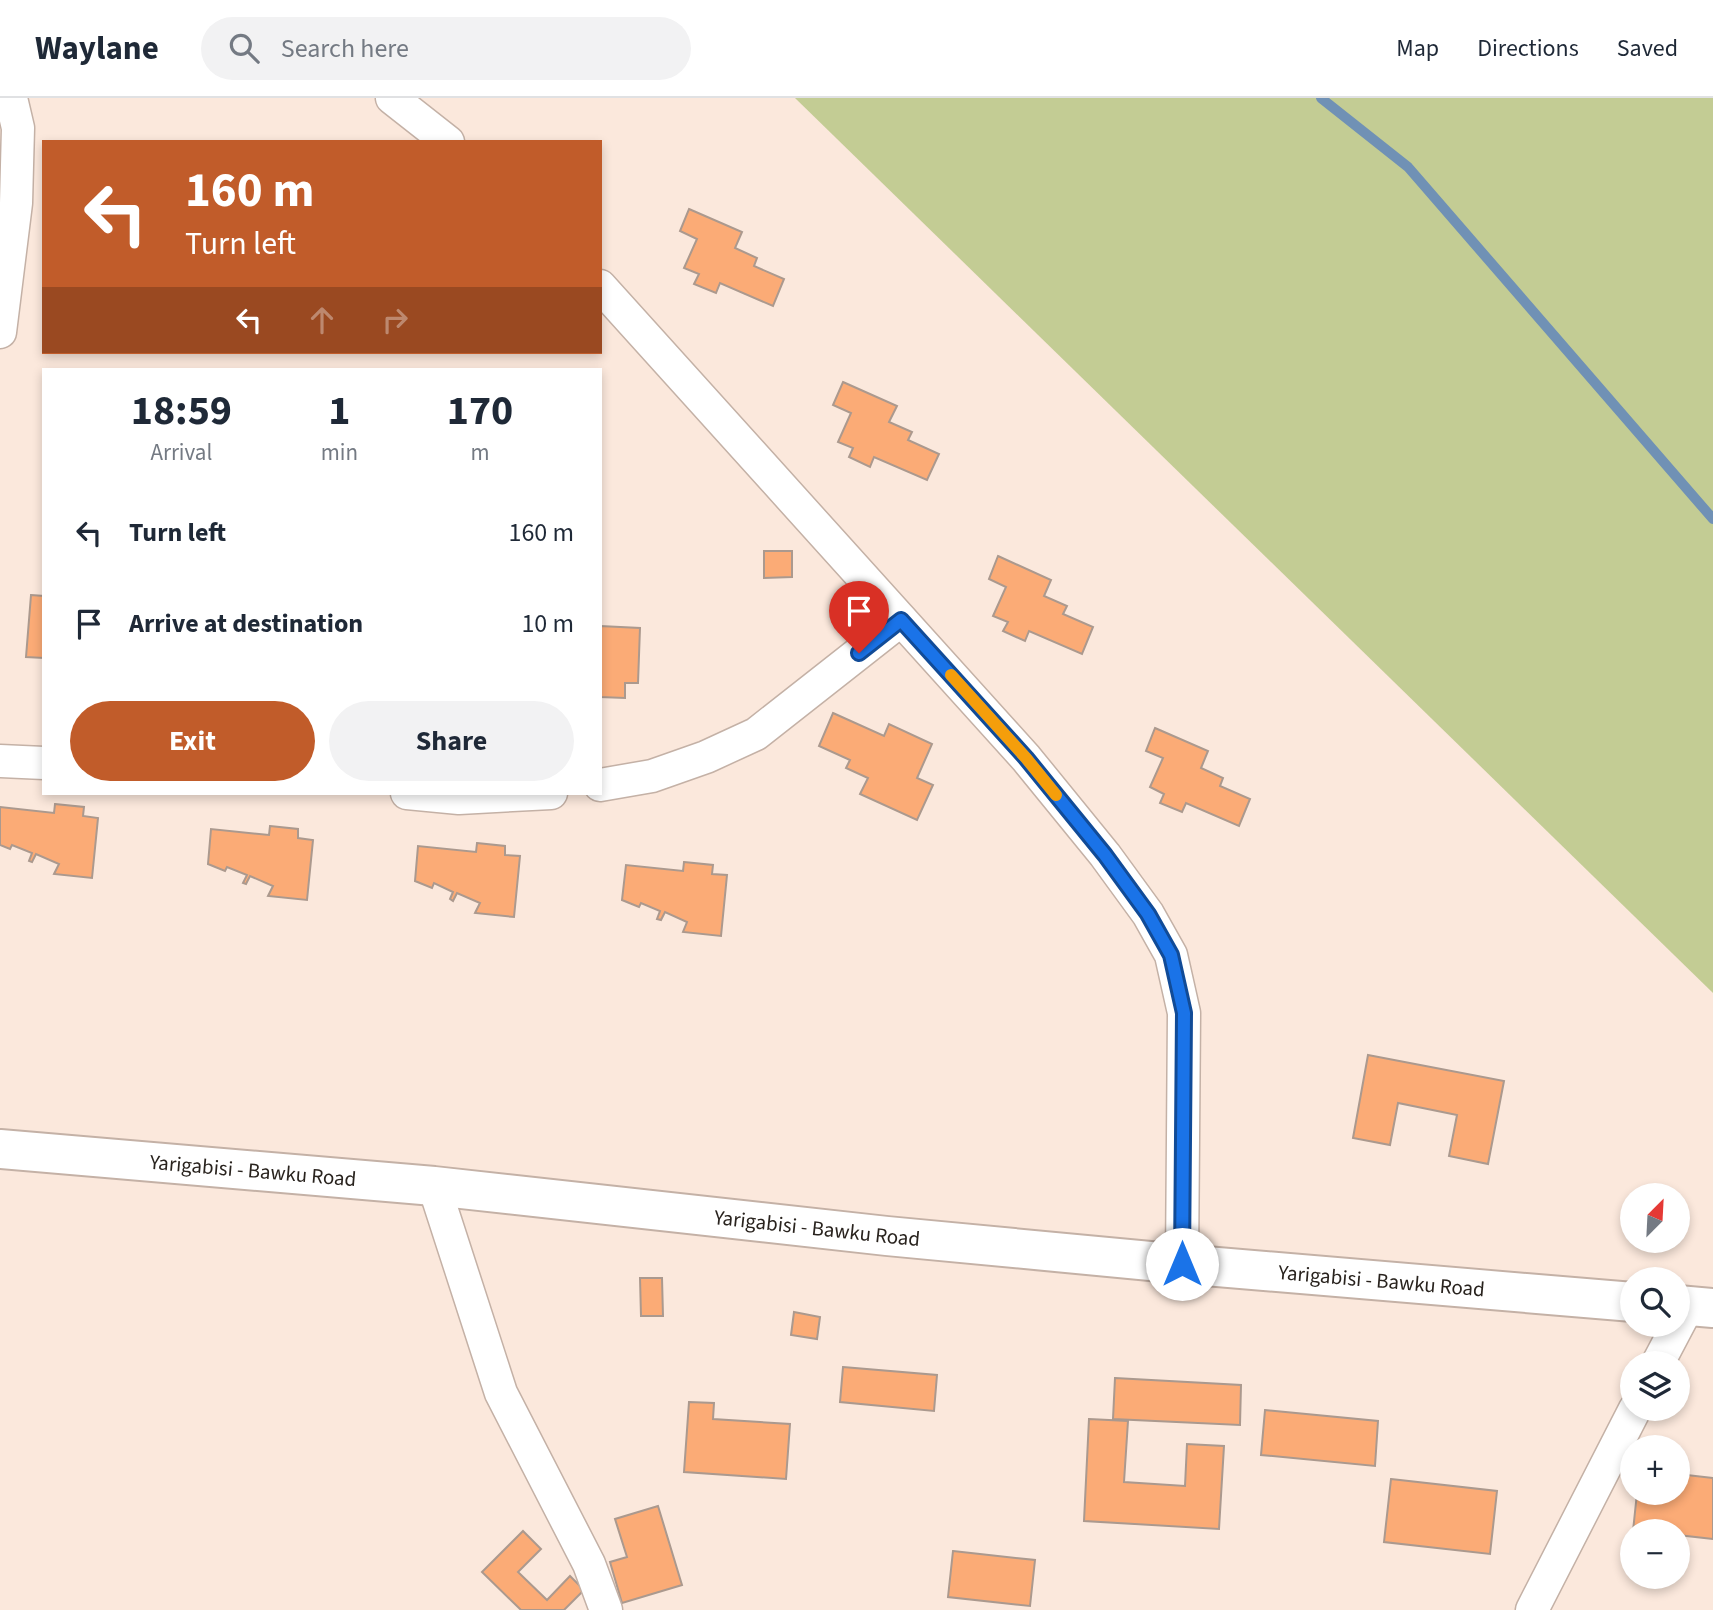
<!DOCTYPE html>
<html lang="en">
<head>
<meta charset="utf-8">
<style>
  :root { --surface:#fff; --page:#f2f2f3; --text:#1f2937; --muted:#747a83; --line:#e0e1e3; --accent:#c15c2a }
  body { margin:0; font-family:"Source Sans 3",sans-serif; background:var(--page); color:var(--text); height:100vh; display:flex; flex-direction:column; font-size:26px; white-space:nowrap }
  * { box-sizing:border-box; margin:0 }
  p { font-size:23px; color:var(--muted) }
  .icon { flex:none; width:38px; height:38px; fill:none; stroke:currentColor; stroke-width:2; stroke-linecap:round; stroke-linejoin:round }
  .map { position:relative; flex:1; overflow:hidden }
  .drawer { position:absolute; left:42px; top:270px; width:560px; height:427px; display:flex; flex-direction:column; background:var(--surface); border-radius:0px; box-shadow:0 4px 10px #0003 }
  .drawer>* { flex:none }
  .banner { position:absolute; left:42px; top:42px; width:560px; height:214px; border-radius:0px; box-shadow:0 4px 10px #0003; background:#c15c2a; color:#fff; overflow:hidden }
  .needle { width:46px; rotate:24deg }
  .controls { position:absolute; left:1620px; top:1085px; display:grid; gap:14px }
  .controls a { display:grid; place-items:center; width:70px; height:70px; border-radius:50%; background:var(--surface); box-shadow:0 4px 10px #0003; font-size:35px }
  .pin { position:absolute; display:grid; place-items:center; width:60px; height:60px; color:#fff; margin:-72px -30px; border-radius:50% 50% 50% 0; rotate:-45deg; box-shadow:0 0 7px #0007 }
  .pin .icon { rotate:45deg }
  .me { position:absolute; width:77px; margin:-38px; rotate:0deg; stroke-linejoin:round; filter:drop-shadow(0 0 5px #0008) }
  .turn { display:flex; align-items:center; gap:24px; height:147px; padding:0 28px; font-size:32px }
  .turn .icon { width:91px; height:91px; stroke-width:2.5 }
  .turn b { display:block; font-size:49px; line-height:60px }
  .lanes { display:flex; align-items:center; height:66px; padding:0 28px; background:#0003; justify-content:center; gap:35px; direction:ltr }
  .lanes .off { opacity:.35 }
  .eta { display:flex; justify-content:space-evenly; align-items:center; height:119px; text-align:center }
  .eta b { font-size:42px; font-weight:700; line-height:49px }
  .action { display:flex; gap:14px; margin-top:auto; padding:14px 28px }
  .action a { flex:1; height:80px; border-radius:42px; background:var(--accent); color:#fff; font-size:28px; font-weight:700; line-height:80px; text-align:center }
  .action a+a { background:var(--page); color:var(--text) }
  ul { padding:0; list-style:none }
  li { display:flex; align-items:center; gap:21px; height:91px; padding:0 28px }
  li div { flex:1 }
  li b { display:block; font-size:26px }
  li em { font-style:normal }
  header { display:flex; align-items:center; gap:42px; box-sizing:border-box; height:98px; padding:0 35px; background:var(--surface); border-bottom:2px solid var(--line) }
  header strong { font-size:33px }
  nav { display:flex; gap:38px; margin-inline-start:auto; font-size:24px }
  .search { width:490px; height:63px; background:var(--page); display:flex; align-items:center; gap:18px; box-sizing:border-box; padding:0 24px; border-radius:38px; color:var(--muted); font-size:26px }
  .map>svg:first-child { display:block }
  .green { fill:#c3cc94 }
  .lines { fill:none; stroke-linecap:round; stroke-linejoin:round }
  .stream { stroke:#7091b5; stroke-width:10 }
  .building { fill:#fbab76; stroke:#ab998e; stroke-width:2 }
  .street-casing { stroke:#c4b1a6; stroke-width:35 }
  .highway-casing { stroke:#c4b1a6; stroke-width:42 }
  .street { stroke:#fff; stroke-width:32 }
  .highway { stroke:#fff; stroke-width:38 }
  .route-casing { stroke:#114b97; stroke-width:18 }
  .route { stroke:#1a73e8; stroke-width:12 }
  .slow { stroke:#f59e0b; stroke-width:12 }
  .labels { text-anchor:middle; stroke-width:7; stroke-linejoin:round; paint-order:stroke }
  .street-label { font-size:21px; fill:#29231e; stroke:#fbe8dc }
</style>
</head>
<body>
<header>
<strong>Waylane</strong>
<div class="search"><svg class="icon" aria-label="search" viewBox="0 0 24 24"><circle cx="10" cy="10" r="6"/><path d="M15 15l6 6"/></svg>Search here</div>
<nav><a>Map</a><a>Directions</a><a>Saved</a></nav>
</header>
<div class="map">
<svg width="1713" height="1512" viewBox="0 0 1713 1512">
  <rect width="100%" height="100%" fill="#fbe8dc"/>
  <!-- green -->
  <path class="green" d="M795,0H1713V895Z"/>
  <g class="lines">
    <!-- stream -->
    <path class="stream" d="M1321,0L1408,69L1713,421"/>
  </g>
  <!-- building -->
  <g class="building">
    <path d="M689,111L742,134L735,150L757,160L754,168L784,181L773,208L720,185L716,195L694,186L699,176L684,170L697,141L680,133Z"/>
    <path d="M843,284L897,308L889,324L912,334L908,342L939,356L927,382L874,359L870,369L849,359L853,350L838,344L851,315L833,307Z"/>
    <path d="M764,453H792V479L764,480Z"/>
    <path d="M998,458L1051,482L1044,498L1067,508L1063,516L1093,529L1082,556L1029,533L1025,543L1003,533L1008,524L993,518L1006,489L989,481Z"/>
    <path d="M31,497L44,498V560L26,559Z"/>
    <path d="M600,528L640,530L638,585H625V600L600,599Z"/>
    <path d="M833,615L884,638L889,626L932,646L917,680L933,687L917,722L860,696L868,680L846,670L850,662L819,648Z"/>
    <path d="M1155,630L1208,653L1201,670L1223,680L1220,688L1250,701L1239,728L1186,705L1182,714L1160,705L1164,696L1150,689L1163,660L1146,653Z"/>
    <path d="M55,706L84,709L83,718L98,720L92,780L54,776L59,766L36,756L32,764L29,763L32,755L12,747L10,751L0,747V709L54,715Z"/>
    <path d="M270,728L298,731V740L313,742L307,802L268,798L273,788L250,778L246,786L243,785L247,777L227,769L225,773L208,766L211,731L269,737Z"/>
    <path d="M477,745L505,748V757L520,758L514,819L475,815L480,805L457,795L453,803L450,801L453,794L434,785L432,790L415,783L418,748L476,754Z"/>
    <path d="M684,764L713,767L712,776L727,777L721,838L683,834L687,824L665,814L661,822L657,821L660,813L641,805L639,809L622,802L626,767L683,773Z"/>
    <path d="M1368,957L1504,983L1488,1066L1449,1058L1457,1017L1398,1005L1390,1047L1353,1040Z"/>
    <path d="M640,1180H662L663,1218H641Z"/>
    <path d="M794,1214L820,1219L817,1241L791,1237Z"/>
    <path d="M843,1269L937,1277L934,1313L840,1304Z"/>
    <path d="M1115,1280L1241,1287L1240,1327L1113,1321Z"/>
    <path d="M689,1304L714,1305L713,1321L790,1326L786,1381L684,1374Z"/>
    <path d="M1265,1312L1378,1323L1375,1368L1261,1357Z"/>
    <path d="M1089,1321L1128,1323L1124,1384L1185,1388L1187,1346L1224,1348L1219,1431L1084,1423Z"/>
    <path d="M1678,1376L1713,1380V1441L1678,1437V1433H1633L1637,1395H1678Z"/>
    <path d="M1391,1381L1497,1393L1490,1456L1384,1444Z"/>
    <path d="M658,1408L682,1487L622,1505L610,1464L627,1459L615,1421Z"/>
    <path d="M523,1433L541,1451L518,1474L547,1502L570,1478L584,1492L564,1512H521L482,1474Z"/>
    <path d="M953,1453L1035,1462L1030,1508L948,1499Z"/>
  </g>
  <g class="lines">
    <!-- street casing -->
    <g class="street-casing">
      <g id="street">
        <path d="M392,0L448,44"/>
        <path d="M600,188L1026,660L1105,757L1148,816L1171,857L1184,915L1182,1166"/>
        <path d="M0,234L16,105L18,30L11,0"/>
        <path d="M0,663L44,665"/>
        <path d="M600,687L652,678L706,659L756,636L901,522"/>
        <path d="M407,695L459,700L551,695"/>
        <path d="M434,1088L501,1295L589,1466L606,1512"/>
        <path d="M1658,1265L1688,1208"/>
        <path d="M1532,1512L1635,1311"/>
      </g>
    </g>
    <!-- highway casing -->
    <g class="highway-casing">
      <g id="highway">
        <path id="s1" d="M0,1051L434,1088L887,1138L1182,1166L1633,1204"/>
        <path d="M1678,1207L1713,1210"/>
      </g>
    </g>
    <!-- street -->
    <use href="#street" class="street"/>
    <!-- highway -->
    <use href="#highway" class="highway"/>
  </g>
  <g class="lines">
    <!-- route casing -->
    <g class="route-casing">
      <path id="route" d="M859,555L901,522L1026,660L1105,757L1148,816L1171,857L1184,915L1182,1166"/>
    </g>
    <!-- route -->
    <use href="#route" class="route"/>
    <!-- slow -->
    <path class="slow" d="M951,577L1026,660L1056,697"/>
  </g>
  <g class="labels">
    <!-- street labels -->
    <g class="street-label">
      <text dy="7" stroke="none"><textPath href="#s1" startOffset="254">Yarigabisi - Bawku Road</textPath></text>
      <text dy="7" stroke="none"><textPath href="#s1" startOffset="821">Yarigabisi - Bawku Road</textPath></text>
      <text dy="7" stroke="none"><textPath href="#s1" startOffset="1388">Yarigabisi - Bawku Road</textPath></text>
    </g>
  </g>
</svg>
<div class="controls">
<a><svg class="needle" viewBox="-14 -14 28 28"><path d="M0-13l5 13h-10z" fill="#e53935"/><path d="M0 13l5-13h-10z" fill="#747a83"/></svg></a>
<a><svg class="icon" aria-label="search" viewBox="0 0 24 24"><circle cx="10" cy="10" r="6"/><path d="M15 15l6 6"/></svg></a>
<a><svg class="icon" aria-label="layers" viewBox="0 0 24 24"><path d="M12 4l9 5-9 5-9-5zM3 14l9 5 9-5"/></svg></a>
<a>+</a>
<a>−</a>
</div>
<div class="pin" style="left:859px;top:555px;background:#d93025"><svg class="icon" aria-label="arrive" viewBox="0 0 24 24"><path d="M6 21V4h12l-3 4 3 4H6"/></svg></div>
<svg class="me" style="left:1182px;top:1166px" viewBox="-20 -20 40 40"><circle r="19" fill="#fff"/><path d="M0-13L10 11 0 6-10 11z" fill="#1a73e8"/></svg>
<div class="banner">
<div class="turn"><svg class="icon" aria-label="left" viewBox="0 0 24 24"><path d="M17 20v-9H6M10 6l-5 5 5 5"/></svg><div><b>160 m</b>Turn left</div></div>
<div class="lanes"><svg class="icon" aria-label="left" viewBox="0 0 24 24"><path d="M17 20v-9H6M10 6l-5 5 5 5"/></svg><svg class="icon off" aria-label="ahead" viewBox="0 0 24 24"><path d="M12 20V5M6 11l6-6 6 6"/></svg><svg class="icon off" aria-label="right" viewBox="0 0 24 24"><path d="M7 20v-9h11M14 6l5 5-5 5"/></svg></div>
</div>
<section class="drawer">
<div class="eta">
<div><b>18:59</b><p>Arrival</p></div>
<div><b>1</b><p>min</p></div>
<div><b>170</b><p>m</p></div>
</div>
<ul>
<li><svg class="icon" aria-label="left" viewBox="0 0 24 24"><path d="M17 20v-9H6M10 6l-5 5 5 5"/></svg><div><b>Turn left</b></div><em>160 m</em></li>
<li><svg class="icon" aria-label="arrive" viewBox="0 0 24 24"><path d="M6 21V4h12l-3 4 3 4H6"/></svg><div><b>Arrive at destination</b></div><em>10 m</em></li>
</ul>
<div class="action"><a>Exit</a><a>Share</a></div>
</section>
</div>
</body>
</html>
